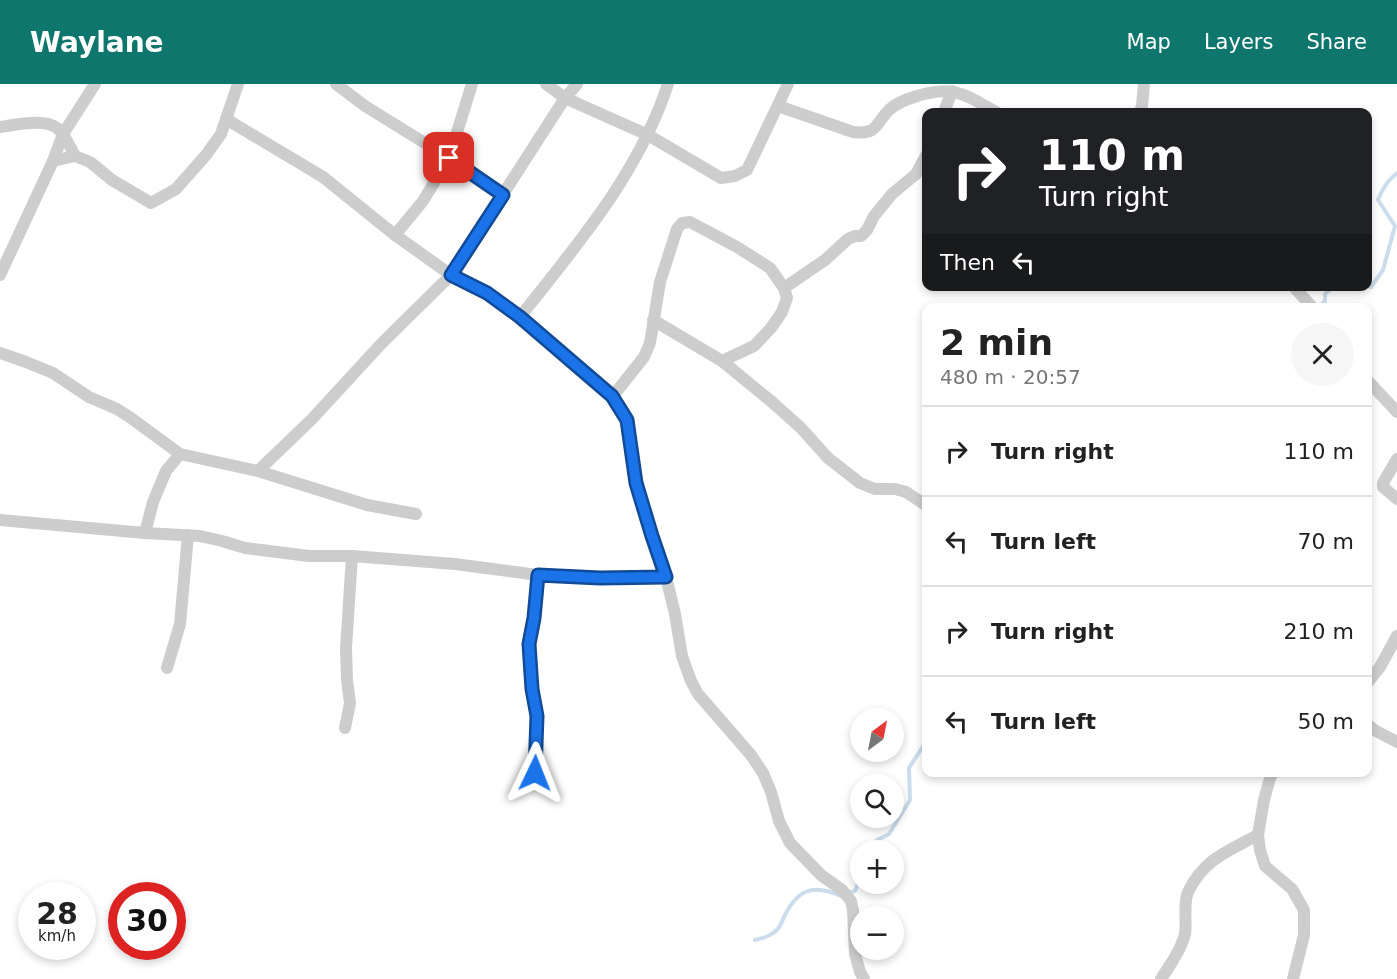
<!DOCTYPE html>
<html lang="en">
<head>
<meta charset="utf-8">
<style>
  :root { --surface:#fff; --page:#f6f6f6; --text:#222; --muted:#767676; --line:#e0e0e0; --accent:#0f766e }
  body { margin:0; font-family:"DejaVu Sans",sans-serif; background:var(--page); color:var(--text); height:100vh; display:flex; flex-direction:column; font-size:22px; white-space:nowrap }
  * { box-sizing:border-box; margin:0 }
  p { font-size:20px; color:var(--muted) }
  .icon { flex:none; width:33px; height:33px; fill:none; stroke:currentColor; stroke-width:2; stroke-linecap:round; stroke-linejoin:round }
  .map { position:relative; flex:1; overflow:hidden }
  .panel { position:absolute; left:922px; top:219px; width:450px; height:474px; display:flex; flex-direction:column; background:var(--surface); border-radius:12px; box-shadow:0 3px 9px #0003 }
  .panel>* { flex:none }
  .hud { position:absolute; left:922px; top:24px; width:450px; height:183px; border-radius:12px; box-shadow:0 3px 9px #0003; background:#202124; color:#fff; overflow:hidden }
  .needle { width:39px; rotate:32deg }
  .tools { position:absolute; left:850px; top:624px; display:grid; gap:12px }
  .tools a { display:grid; place-items:center; width:54px; height:54px; border-radius:50%; background:var(--surface); box-shadow:0 3px 9px #0003; font-size:30px }
  .speed { position:absolute; left:18px; top:798px; display:flex; gap:12px; font-size:30px; font-weight:700; text-align:center }
  .speed>* { display:grid; place-content:center; width:78px; height:78px; border-radius:50%; background:var(--surface); box-shadow:0 3px 9px #0003; line-height:1 }
  .speed small { font-size:15px; font-weight:400 }
  .speed .limit { border:9px solid #d22; background:#fff; color:#111 }
  .pin { position:absolute; display:grid; place-items:center; width:51px; height:51px; color:#fff; margin:-26px; border-radius:12px; box-shadow:0 3px 9px #0006 }
  .me { position:absolute; width:66px; margin:-33px; rotate:2deg; stroke-linejoin:round; filter:drop-shadow(0 0 4px #0008) }
  .turn { display:flex; align-items:center; gap:21px; height:126px; padding:0 18px; font-size:27px }
  .turn .icon { width:78px; height:78px; stroke-width:2.5 }
  .turn b { display:block; font-size:42px; line-height:51px }
  .then { display:flex; align-items:center; height:57px; padding:0 18px; background:#0003; gap:12px; font-size:22px }
  .round { display:grid; place-items:center; flex:none; width:63px; height:63px; border-radius:32px; background:var(--page) }
  .head { display:flex; align-items:center; justify-content:space-between; height:102px; padding:0 18px }
  h1 { font-size:36px; font-weight:600; line-height:45px }
  ul { padding:0; list-style:none }
  li { display:flex; align-items:center; gap:18px; height:90px; padding:0 18px; border-top:2px solid var(--line) }
  li div { flex:1 }
  li b { display:block; font-size:22px }
  li em { font-style:normal }
  header { display:flex; align-items:center; gap:36px; box-sizing:border-box; height:84px; padding:0 30px; background:var(--accent); color:#fff }
  header strong { font-size:28px }
  nav { display:flex; gap:33px; margin-inline-start:auto; font-size:21px }
  .map>svg:first-child { display:block }
  .lines { fill:none; stroke-linecap:round; stroke-linejoin:round }
  .stream { stroke:#cbdcec; stroke-width:4 }
  .minor { stroke:#cdcdcd; stroke-width:12 }
  .route-casing { stroke:#114b97; stroke-width:15 }
  .route { stroke:#1a73e8; stroke-width:10 }
</style>
</head>
<body>
<header>
<strong>Waylane</strong>
<nav><a>Map</a><a>Layers</a><a>Share</a></nav>
</header>
<div class="map">
<svg width="1397" height="895" viewBox="0 0 1397 895">
  <rect width="100%" height="100%" fill="#fff"/>
  <g class="lines">
    <!-- stream -->
    <g class="stream">
      <path d="M1368,202L1371,203L1383,186L1395,142L1378,116C1382,105 1388,96 1397,89"/>
      <path d="M1318,224L1325,217V210L1334,202"/>
      <path d="M869,766L877,756L889,750L910,716L909,684L927,656"/>
      <path d="M848,809L855,807L861,792"/>
      <path d="M755,856C763,854 771,852 777,846C781,842 783,834 786,829C800,803 816,801 841,812"/>
    </g>
    <!-- minor -->
    <g class="minor">
      <path d="M336,0L365,22L449,74L503,111"/>
      <path d="M546,0L565,14L648,51L721,94L735,92L747,86L788,0"/>
      <path d="M778,22L853,48C878,51 875,40 889,26C896,19 905,16 914,13C952,0 964,10 996,28"/>
      <path d="M944,28L952,7"/>
      <path d="M1140,28L1142,22L1144,0"/>
      <path d="M226,35L323,93L395,151L451,191L487,209L520,233L613,312L626,336L636,399L652,452L666,493L675,530L682,572L691,597L698,610L751,671L763,689L771,708L779,737L790,759L821,791L842,806L851,817L853,826L855,870L860,888L864,895"/>
      <path d="M0,43C15,41 44,34 57,44C65,50 70,63 75,72"/>
      <path d="M53,77L63,50L95,0"/>
      <path d="M395,151L423,117L449,74L472,0"/>
      <path d="M0,191L53,77L75,72L90,78L112,96L151,119L176,105L206,71L221,50L238,0"/>
      <path d="M1293,202L1313,224"/>
      <path d="M784,204L825,176L848,155L855,152H861L867,146L874,132L892,110L916,90L927,70"/>
      <path d="M520,233C577,161 639,89 668,0"/>
      <path d="M653,236L722,277L772,318L801,344L828,374L860,399L875,405H895L906,408L927,422"/>
      <path d="M0,269L26,278L53,289L89,313L117,325L131,334L180,370L258,387L367,421L416,430"/>
      <path d="M1368,297L1397,328"/>
      <path d="M613,312L644,273L650,259L660,198L677,145L682,139L690,138L737,163L770,184L784,204L787,214L782,228L771,244L754,262L722,277"/>
      <path d="M1397,375L1383,399V403L1397,415"/>
      <path d="M258,387L312,335L382,259L451,191L565,14L577,0"/>
      <path d="M0,436L145,449L200,452L222,457L245,464L309,472H352L455,480L538,491L600,494L666,493"/>
      <path d="M145,449L153,418L166,387L180,370"/>
      <path d="M167,584L180,540L188,451"/>
      <path d="M1368,598L1380,583L1397,552"/>
      <path d="M1368,641L1376,647L1397,658"/>
      <path d="M345,644L350,619L347,596L346,564L352,472"/>
      <path d="M1273,688L1270,694L1264,716L1258,751L1260,766L1265,782L1292,805L1304,826V851L1293,895"/>
      <path d="M535,689L537,632L532,605L529,560L534,534L538,491"/>
      <path d="M1161,895C1170,881 1181,866 1185,850C1187,838 1183,819 1188,808C1204,775 1228,767 1258,751"/>
    </g>
  </g>
  <g class="lines">
    <!-- route casing -->
    <g class="route-casing">
      <path id="route" d="M449,74L503,111L451,191L487,209L520,233L612,312L627,336L636,399L652,452L666,493L600,494L538,491L534,534L529,560L532,605L537,632L535,689"/>
    </g>
    <!-- route -->
    <use href="#route" class="route"/>
  </g>
</svg>
<div class="tools">
<a><svg class="needle" viewBox="-14 -14 28 28"><path d="M0-13l5 13h-10z" fill="#e53935"/><path d="M0 13l5-13h-10z" fill="#767676"/></svg></a>
<a><svg class="icon" aria-label="search" viewBox="0 0 24 24"><circle cx="10" cy="10" r="6"/><path d="M15 15l6 6"/></svg></a>
<a>+</a>
<a>−</a>
</div>
<div class="speed"><div>28<small>km/h</small></div><div class="limit">30</div></div>
<div class="pin" style="left:449px;top:74px;background:#d93025"><svg class="icon" aria-label="arrive" viewBox="0 0 24 24"><path d="M6 21V4h12l-3 4 3 4H6"/></svg></div>
<svg class="me" style="left:535px;top:689px" viewBox="-20 -20 40 40"><path d="M0-17L14 15 0 8-14 15z" fill="#1a73e8" stroke="#fff" stroke-width="4"/></svg>
<div class="hud">
<div class="turn"><svg class="icon" aria-label="right" viewBox="0 0 24 24"><path d="M7 20v-9h11M14 6l5 5-5 5"/></svg><div><b>110 m</b>Turn right</div></div>
<div class="then">Then<svg class="icon" aria-label="left" viewBox="0 0 24 24"><path d="M17 20v-9H6M10 6l-5 5 5 5"/></svg></div>
</div>
<section class="panel">
<div class="head"><div><h1>2 min</h1><p>480 m · 20:57</p></div><a class="round"><svg class="icon" aria-label="close" viewBox="0 0 24 24"><path d="M6 6l12 12M18 6L6 18"/></svg></a></div>
<ul>
<li><svg class="icon" aria-label="right" viewBox="0 0 24 24"><path d="M7 20v-9h11M14 6l5 5-5 5"/></svg><div><b>Turn right</b></div><em>110 m</em></li>
<li><svg class="icon" aria-label="left" viewBox="0 0 24 24"><path d="M17 20v-9H6M10 6l-5 5 5 5"/></svg><div><b>Turn left</b></div><em>70 m</em></li>
<li><svg class="icon" aria-label="right" viewBox="0 0 24 24"><path d="M7 20v-9h11M14 6l5 5-5 5"/></svg><div><b>Turn right</b></div><em>210 m</em></li>
<li><svg class="icon" aria-label="left" viewBox="0 0 24 24"><path d="M17 20v-9H6M10 6l-5 5 5 5"/></svg><div><b>Turn left</b></div><em>50 m</em></li>
</ul>
</section>
</div>
</body>
</html>
